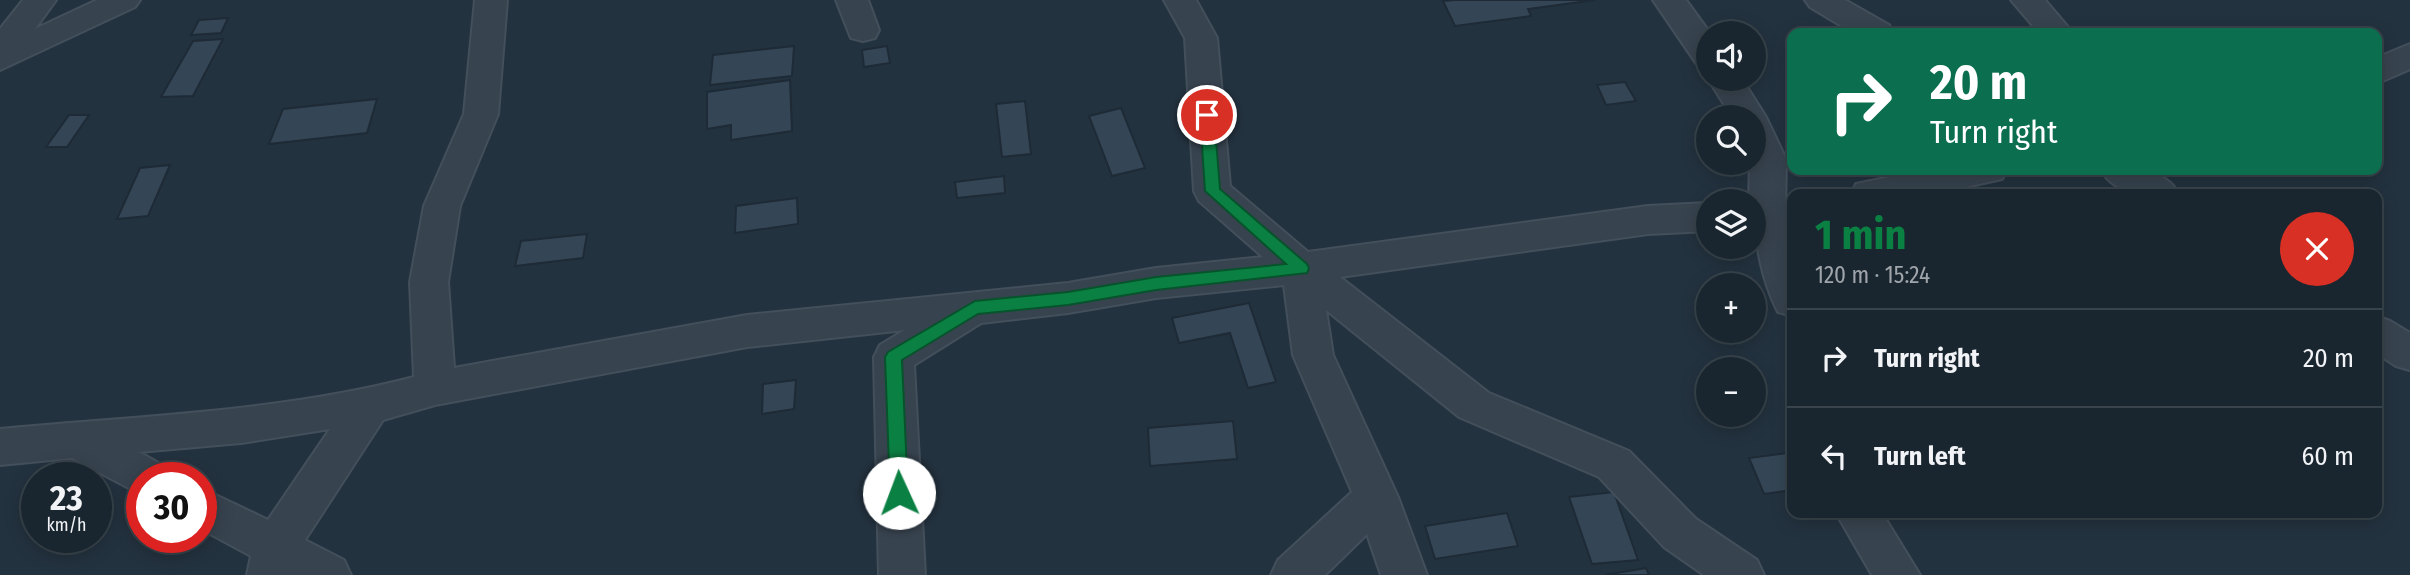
<!DOCTYPE html>
<html lang="en">
<head>
<meta charset="utf-8">
<style>
  :root { --surface:#1a262f; --page:#232e37; --text:#f1f3f6; --muted:#9fa5aa; --line:#38434b; --accent:#0b8043 }
  body { margin:0; font-family:"Fira Sans Condensed",sans-serif; background:var(--page); color:var(--text); height:100vh; display:flex; flex-direction:column; font-size:26px; white-space:nowrap }
  * { box-sizing:border-box; margin:0 }
  p { font-size:23px; color:var(--muted) }
  .icon { flex:none; width:38px; height:38px; fill:none; stroke:currentColor; stroke-width:2; stroke-linecap:round; stroke-linejoin:round }
  .map { position:relative; flex:1; overflow:hidden }
  .side { position:absolute; left:1787px; top:189px; width:595px; height:329px; display:flex; flex-direction:column; background:var(--surface); border-radius:14px; box-shadow:0 4px 18px #0003,0 0 0 2px var(--line) }
  .side>* { flex:none }
  .banner { position:absolute; left:1787px; top:28px; width:595px; height:147px; border-radius:14px; box-shadow:0 4px 18px #0003,0 0 0 2px var(--line); background:#0b6e4f; color:#fff; overflow:hidden }
  .controls { position:absolute; left:1696px; top:21px; display:grid; gap:14px }
  .controls a { display:grid; place-items:center; width:70px; height:70px; border-radius:50%; background:var(--surface); box-shadow:0 4px 18px #0003,0 0 0 2px var(--line); font-size:35px }
  .speed { position:absolute; left:21px; top:462px; display:flex; gap:14px; font-size:35px; font-weight:700; text-align:center }
  .speed>* { display:grid; place-content:center; width:91px; height:91px; border-radius:50%; background:var(--surface); box-shadow:0 4px 18px #0003,0 0 0 2px var(--line); line-height:1 }
  .speed small { font-size:18px; font-weight:400 }
  .speed .limit { border:10px solid #d22; background:#fff; color:#111 }
  .pin { position:absolute; display:grid; place-items:center; width:60px; height:60px; color:#fff; margin:-30px; border:4px solid #fff; border-radius:50%; box-shadow:0 2px 7px #0007 }
  .me { position:absolute; width:77px; margin:-38px; rotate:358deg; stroke-linejoin:round; filter:drop-shadow(0 0 5px #0008) }
  .turn { display:flex; align-items:center; gap:24px; height:147px; padding:0 28px; font-size:32px }
  .turn .icon { width:91px; height:91px; stroke-width:2.5 }
  .turn b { display:block; font-size:49px; line-height:60px }
  .round { display:grid; place-items:center; flex:none; width:74px; height:74px; border-radius:37px; background:var(--page) }
  .overview { display:flex; align-items:center; justify-content:space-between; height:119px; padding:0 28px }
  h1 { font-size:42px; font-weight:700; line-height:52px; color:var(--accent) }
  ul { padding:0; list-style:none }
  li { display:flex; align-items:center; gap:21px; height:98px; padding:0 28px; border-top:2px solid var(--line) }
  li div { flex:1 }
  li b { display:block; font-size:26px }
  li em { font-style:normal }
  .map>svg:first-child { display:block }
  .building { fill:#344655; stroke:#1e2a36; stroke-width:2 }
  .lines { fill:none; stroke-linecap:round; stroke-linejoin:round }
  .minor-casing { stroke:#434f5b; stroke-width:4 }
  .minor { fill:#37434f; fill-rule:evenodd }
  .route { fill:#0b8043; stroke:#07532c; stroke-width:2 }
</style>
</head>
<body>
<div class="map">
<svg width="2410" height="575" viewBox="0 0 2410 575">
  <rect width="100%" height="100%" fill="#23323f"/>
  <!-- building -->
  <g class="building">
    <path d="M1455,0H1595L1528,9L1531,16L1455,26L1443,1Z"/>
    <path d="M228,18L221,33L191,35L199,20Z"/>
    <path d="M223,39L193,96L161,97L193,41Z"/>
    <path d="M794,46L792,76L710,85L713,55Z"/>
    <path d="M887,46L890,63L864,67L862,50Z"/>
    <path d="M790,80L792,131L731,140V125L707,129V92Z"/>
    <path d="M1625,82L1636,101L1606,105L1597,85Z"/>
    <path d="M377,99L367,133L269,144L283,109Z"/>
    <path d="M1025,101L1031,154L1002,157L996,104Z"/>
    <path d="M1121,108L1145,168L1112,176L1089,116Z"/>
    <path d="M69,115H89L67,147H46Z"/>
    <path d="M170,165L148,216L117,219L140,168Z"/>
    <path d="M1004,176L1005,193L957,198L955,182Z"/>
    <path d="M797,198L798,224L735,233L736,206Z"/>
    <path d="M587,234L583,258L515,266L521,241Z"/>
    <path d="M1249,303L1276,382L1248,388L1230,333L1179,343L1172,318Z"/>
    <path d="M796,380L794,409L762,414L763,384Z"/>
    <path d="M1233,421L1237,459L1150,466L1148,428Z"/>
    <path d="M1787,453L1792,464V490L1764,494L1749,458Z"/>
    <path d="M1614,492L1638,560L1592,564L1569,497Z"/>
    <path d="M1507,513L1518,546L1435,559L1425,526Z"/>
    <path d="M1646,568L1649,575H1605Z"/>
  </g>
  <g class="lines">
    <!-- minor casing -->
    <g class="minor-casing">
      <g id="minor">
        <path d="M23,0H56L35,29L97,0H140L135,7L0,70V29Z"/>
        <path d="M475,0H507L498,114L460,206L448,282L454,368L747,315L1068,283L1156,268L1263,257L1199,201L1194,191L1185,38L1164,0H1196L1217,38L1230,186L1308,252L1648,206L1708,203V231L1648,234L1340,277L1489,393L1629,451L1696,519L1757,560L1764,575H1704L1664,547L1599,477L1459,417L1326,310L1333,355L1398,497L1427,575H1381L1367,534L1325,575H1271L1278,560L1352,492L1293,355L1284,285L1156,298L1068,313L981,323L914,365L925,575H879L874,357L880,345L905,330L747,347L435,405L383,420L305,540L344,560L351,575H247L251,556L201,529V488L268,520L330,429L241,443L139,452L162,465L168,478H142V495L72,458L0,465V429C138,416 280,412 414,377L410,282L424,206L464,114Z"/>
        <path d="M836,0H868L879,30L875,38L863,41L851,38Z"/>
        <path d="M1653,0H1686L1710,33L1708,66L1696,63Z"/>
        <path d="M1805,0H1845L1889,25L1893,33H1853L1810,7Z"/>
        <path d="M2011,0H2045L2073,33H2039Z"/>
        <path d="M2410,44V69L2376,84V58Z"/>
        <path d="M1708,79H1742L1766,117L1786,159L1785,215L1792,237V316L1778,312C1761,279 1754,238 1754,201H1749L1750,163H1754V117H1732Z"/>
        <path d="M1924,170H2007L2002,179L1934,194H1851L1856,184Z"/>
        <path d="M2101,170C2129,169 2164,166 2179,194C2151,195 2117,198 2101,170Z"/>
        <path d="M2376,316L2390,321L2410,333V370L2396,366L2376,353Z"/>
        <path d="M1836,513H1882L1920,575H1872Z"/>
      </g>
    </g>
    <!-- minor -->
    <use href="#minor" class="minor"/>
  </g>
  <!-- route -->
  <path class="route" d="M1207,110L1214,115L1220,189L1307,264L1309,268L1307,273L1156,290L1068,305L978,314L902,360L908,493L905,499L899,501L892,499L890,493L885,357L888,352L975,301L1068,292L1156,277L1286,264L1205,191L1200,115Z"/>
</svg>
<div class="controls">
<a><svg class="icon" aria-label="sound" viewBox="0 0 24 24"><path d="M4 9h4l5-4v14l-5-4H4zM17 9q2 3 0 6"/></svg></a>
<a><svg class="icon" aria-label="search" viewBox="0 0 24 24"><circle cx="10" cy="10" r="6"/><path d="M15 15l6 6"/></svg></a>
<a><svg class="icon" aria-label="layers" viewBox="0 0 24 24"><path d="M12 4l9 5-9 5-9-5zM3 14l9 5 9-5"/></svg></a>
<a>+</a>
<a>−</a>
</div>
<div class="speed"><div>23<small>km/h</small></div><div class="limit">30</div></div>
<div class="pin" style="left:1207px;top:115px;background:#d93025"><svg class="icon" aria-label="arrive" viewBox="0 0 24 24"><path d="M6 21V4h12l-3 4 3 4H6"/></svg></div>
<svg class="me" style="left:899px;top:493px" viewBox="-20 -20 40 40"><circle r="19" fill="#fff"/><path d="M0-13L10 11 0 6-10 11z" fill="#0b8043"/></svg>
<div class="banner">
<div class="turn"><svg class="icon" aria-label="right" viewBox="0 0 24 24"><path d="M7 20v-9h11M14 6l5 5-5 5"/></svg><div><b>20 m</b>Turn right</div></div>
</div>
<section class="side">
<div class="overview"><div><h1>1 min</h1><p>120 m · 15:24</p></div><a class="round" style="background:#d93025;color:#fff"><svg class="icon" aria-label="close" viewBox="0 0 24 24"><path d="M6 6l12 12M18 6L6 18"/></svg></a></div>
<ul>
<li><svg class="icon" aria-label="right" viewBox="0 0 24 24"><path d="M7 20v-9h11M14 6l5 5-5 5"/></svg><div><b>Turn right</b></div><em>20 m</em></li>
<li><svg class="icon" aria-label="left" viewBox="0 0 24 24"><path d="M17 20v-9H6M10 6l-5 5 5 5"/></svg><div><b>Turn left</b></div><em>60 m</em></li>
</ul>
</section>
</div>
</body>
</html>
